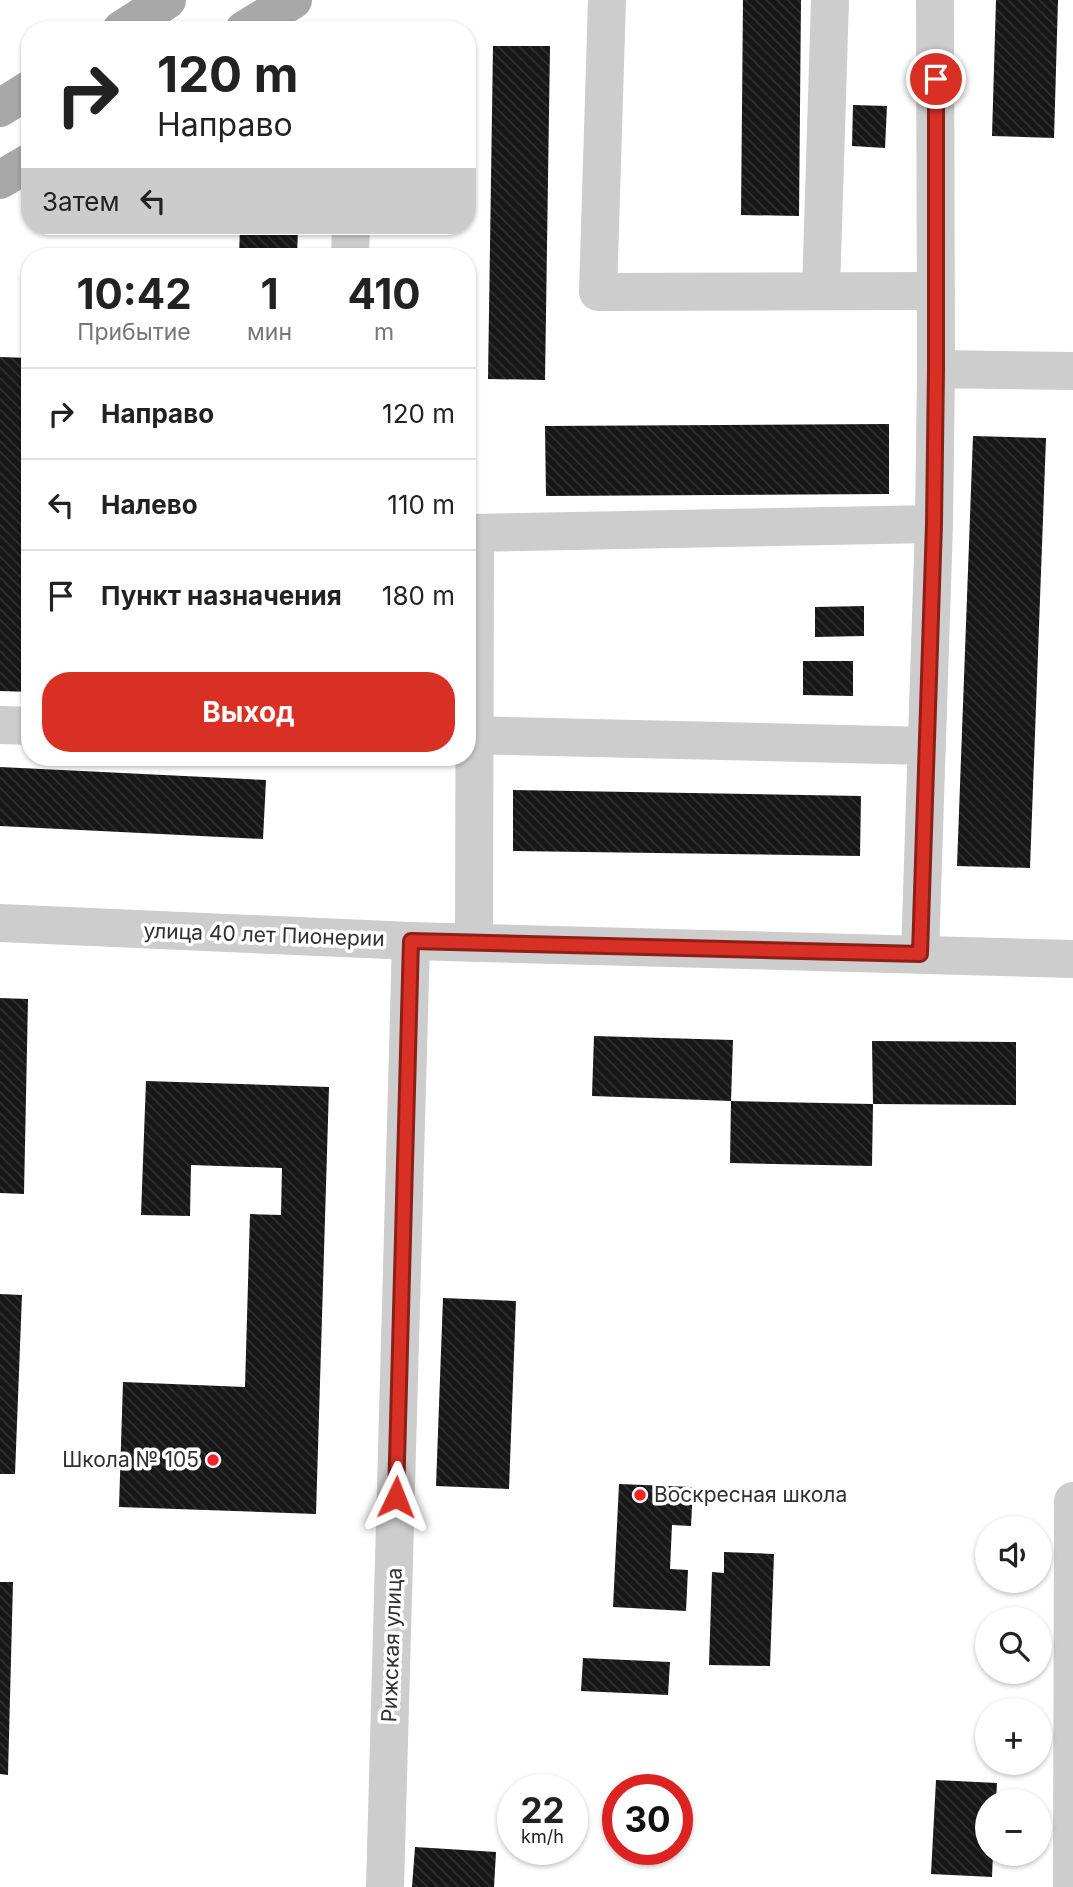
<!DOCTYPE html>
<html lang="ru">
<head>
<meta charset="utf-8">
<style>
  :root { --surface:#fff; --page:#f6f6f6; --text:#222; --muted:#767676; --line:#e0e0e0; --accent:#d93025 }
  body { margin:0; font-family:Inter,sans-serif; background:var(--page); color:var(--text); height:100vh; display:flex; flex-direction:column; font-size:26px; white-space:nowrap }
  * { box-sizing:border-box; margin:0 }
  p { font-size:23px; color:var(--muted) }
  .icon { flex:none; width:38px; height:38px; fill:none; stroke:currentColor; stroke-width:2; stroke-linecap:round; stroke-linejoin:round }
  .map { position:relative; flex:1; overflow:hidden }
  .panel { position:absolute; left:21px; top:248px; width:455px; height:518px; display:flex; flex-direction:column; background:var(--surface); border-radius:28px; box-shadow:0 2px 5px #0004 }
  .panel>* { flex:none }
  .banner { position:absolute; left:21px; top:21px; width:455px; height:214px; border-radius:28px; box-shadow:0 2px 5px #0004; background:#fff; color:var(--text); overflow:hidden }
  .controls { position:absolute; left:975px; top:1516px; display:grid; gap:14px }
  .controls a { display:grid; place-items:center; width:77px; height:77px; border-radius:50%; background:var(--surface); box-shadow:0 2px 5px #0004; font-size:35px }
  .speed { position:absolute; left:497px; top:1774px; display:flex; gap:14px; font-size:35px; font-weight:700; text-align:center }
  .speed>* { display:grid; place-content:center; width:91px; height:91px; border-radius:50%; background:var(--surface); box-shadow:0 2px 5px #0004; line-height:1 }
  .speed small { font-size:18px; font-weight:400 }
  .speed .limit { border:10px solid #d22; background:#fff; color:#111 }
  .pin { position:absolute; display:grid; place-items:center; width:60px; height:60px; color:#fff; margin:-30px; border:4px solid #fff; border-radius:50%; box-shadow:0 2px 7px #0007 }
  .me { position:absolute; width:77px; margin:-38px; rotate:2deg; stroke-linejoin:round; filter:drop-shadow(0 0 5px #0008) }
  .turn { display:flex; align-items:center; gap:24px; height:147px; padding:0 21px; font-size:32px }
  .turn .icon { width:91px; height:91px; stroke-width:2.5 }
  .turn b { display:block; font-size:49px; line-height:60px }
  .then { display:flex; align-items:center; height:66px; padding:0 21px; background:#0003; gap:14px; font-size:26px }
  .eta { display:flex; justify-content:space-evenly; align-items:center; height:119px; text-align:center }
  .eta b { font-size:42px; font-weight:700; line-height:49px }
  .action { display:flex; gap:14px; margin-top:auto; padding:14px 21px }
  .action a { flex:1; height:80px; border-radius:28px; background:var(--accent); color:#fff; font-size:28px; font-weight:700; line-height:80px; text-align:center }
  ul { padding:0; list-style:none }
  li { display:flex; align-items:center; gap:21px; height:91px; padding:0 21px; border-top:2px solid var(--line) }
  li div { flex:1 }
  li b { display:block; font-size:26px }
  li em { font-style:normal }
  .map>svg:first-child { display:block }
  .building { fill:url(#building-back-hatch) }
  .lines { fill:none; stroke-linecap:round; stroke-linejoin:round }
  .minor { stroke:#cdcdcd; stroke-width:38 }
  .major { stroke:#a8a8a8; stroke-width:38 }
  .route-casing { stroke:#8d1f18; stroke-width:18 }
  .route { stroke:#d93025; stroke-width:12 }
  .poi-dot { fill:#f6232a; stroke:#fff; stroke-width:2.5 }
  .labels { text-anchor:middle; stroke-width:7; stroke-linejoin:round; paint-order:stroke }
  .street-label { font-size:21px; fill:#303030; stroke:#fff }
  .poi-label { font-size:21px; fill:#303030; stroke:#fff; text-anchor:end }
</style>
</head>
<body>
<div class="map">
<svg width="1073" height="1887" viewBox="0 0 1073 1887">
  <defs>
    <pattern id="building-back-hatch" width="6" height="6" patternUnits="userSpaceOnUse" patternTransform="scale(1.75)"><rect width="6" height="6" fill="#171717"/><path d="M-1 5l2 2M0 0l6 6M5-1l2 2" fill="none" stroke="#303030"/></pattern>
  </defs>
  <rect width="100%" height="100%" fill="#fff"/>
  <!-- building -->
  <g class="building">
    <path d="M743,0H801L799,216L741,215Z"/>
    <path d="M996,0H1058L1054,138L992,136Z"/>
    <path d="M493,46H550L545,380L488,379Z"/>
    <path d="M853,105L887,106L885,148L852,146Z"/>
    <path d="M240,226H298L297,257H239Z"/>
    <path d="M0,357L30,358V692L0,691Z"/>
    <path d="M889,424V494L546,496L545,426Z"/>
    <path d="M973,436L1046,438L1030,868L957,866Z"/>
    <path d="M864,606V636L815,637V607Z"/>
    <path d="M803,661H853V696L803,695Z"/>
    <path d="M0,767L266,780L263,839L0,826Z"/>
    <path d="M513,790L861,796L860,856L513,851Z"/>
    <path d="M0,998L28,999L24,1194L0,1193Z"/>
    <path d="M594,1036L733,1040L731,1101L592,1096Z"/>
    <path d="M872,1041L1016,1042V1105L873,1104Z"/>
    <path d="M146,1081L329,1087L316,1514L119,1507L123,1382L245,1387L250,1214L281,1215L282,1168L191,1165L190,1216L141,1215Z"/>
    <path d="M731,1101L873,1104L872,1166L730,1163Z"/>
    <path d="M0,1294L22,1295L15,1474H0Z"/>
    <path d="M443,1298L516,1301L509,1489L436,1486Z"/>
    <path d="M619,1484L693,1487L691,1526L672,1525L670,1569L688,1570L686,1611L613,1607Z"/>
    <path d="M724,1552L774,1554L770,1666L709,1665L712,1572L724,1573Z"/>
    <path d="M0,1582H13L8,1775L0,1774Z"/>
    <path d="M583,1658L670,1662L668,1695L581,1691Z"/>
    <path d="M936,1780L997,1783L996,1801H987V1853H993L992,1877L931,1874Z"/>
    <path d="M415,1847L496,1852L494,1887H412Z"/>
  </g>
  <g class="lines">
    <!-- minor -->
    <g class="minor">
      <path d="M607,0L598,292L936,291"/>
      <path d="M935,0L936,369"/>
      <path d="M350,257L351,226"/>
      <path d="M821,291L830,0"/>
      <path d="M467,533L934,524L936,369L1073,371"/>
      <path d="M0,725L30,726"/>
      <path d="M467,735L927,746"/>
      <path d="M0,923L411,941L1073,959"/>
      <path d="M474,943L475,533"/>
      <path d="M920,954L934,524"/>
      <path d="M385,1887L411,941"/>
      <path d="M1072,1887L1073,1501"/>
    </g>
    <!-- major -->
    <g class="major">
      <path d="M121,30L167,0"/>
      <path d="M244,30L293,0"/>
      <path d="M0,108L30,89"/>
      <path d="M0,180L30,162"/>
    </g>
  </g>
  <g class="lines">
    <!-- route casing -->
    <g class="route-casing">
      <path id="route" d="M396,1497L411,941L920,954L934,524L936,369V79"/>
    </g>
    <!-- route -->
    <use href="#route" class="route"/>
  </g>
  <!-- markers -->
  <g class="poi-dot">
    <circle cx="213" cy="1460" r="7"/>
    <circle cx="640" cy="1495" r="7"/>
  </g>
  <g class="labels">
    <!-- street labels -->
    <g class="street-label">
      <text transform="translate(264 935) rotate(2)" y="7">улица 40 лет Пионерии</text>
      <text transform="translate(392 1645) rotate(-88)" y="7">Рижская улица</text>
    </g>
    <!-- poi labels -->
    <g class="poi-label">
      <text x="199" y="1467">Школа № 105</text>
      <text x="654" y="1502" text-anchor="start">Воскресная школа</text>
    </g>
  </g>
</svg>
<div class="controls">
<a><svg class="icon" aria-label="sound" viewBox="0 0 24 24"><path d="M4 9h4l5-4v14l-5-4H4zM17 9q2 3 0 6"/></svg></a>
<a><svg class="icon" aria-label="search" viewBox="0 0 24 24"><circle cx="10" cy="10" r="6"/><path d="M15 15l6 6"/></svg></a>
<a>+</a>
<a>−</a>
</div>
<div class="speed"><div>22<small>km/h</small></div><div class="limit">30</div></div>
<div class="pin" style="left:936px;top:79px;background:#d93025"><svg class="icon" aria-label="arrive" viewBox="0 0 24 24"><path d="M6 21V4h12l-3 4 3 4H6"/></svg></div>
<svg class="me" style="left:396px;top:1497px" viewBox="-20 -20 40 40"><path d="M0-17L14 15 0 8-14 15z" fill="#d93025" stroke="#fff" stroke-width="4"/></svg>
<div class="banner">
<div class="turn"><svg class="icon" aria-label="right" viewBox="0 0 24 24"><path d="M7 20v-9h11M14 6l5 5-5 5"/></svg><div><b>120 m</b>Направо</div></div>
<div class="then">Затем<svg class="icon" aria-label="left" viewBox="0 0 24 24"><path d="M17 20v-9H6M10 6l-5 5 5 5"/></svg></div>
</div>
<section class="panel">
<div class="eta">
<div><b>10:42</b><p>Прибытие</p></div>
<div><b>1</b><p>мин</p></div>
<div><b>410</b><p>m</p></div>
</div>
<ul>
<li><svg class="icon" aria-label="right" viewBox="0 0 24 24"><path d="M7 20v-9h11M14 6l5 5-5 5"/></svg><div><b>Направо</b></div><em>120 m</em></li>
<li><svg class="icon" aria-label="left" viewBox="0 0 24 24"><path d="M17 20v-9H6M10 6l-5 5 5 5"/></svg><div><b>Налево</b></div><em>110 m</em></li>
<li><svg class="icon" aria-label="arrive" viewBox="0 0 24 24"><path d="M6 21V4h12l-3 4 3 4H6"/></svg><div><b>Пункт назначения</b></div><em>180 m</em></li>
</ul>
<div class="action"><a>Выход</a></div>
</section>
</div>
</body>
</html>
